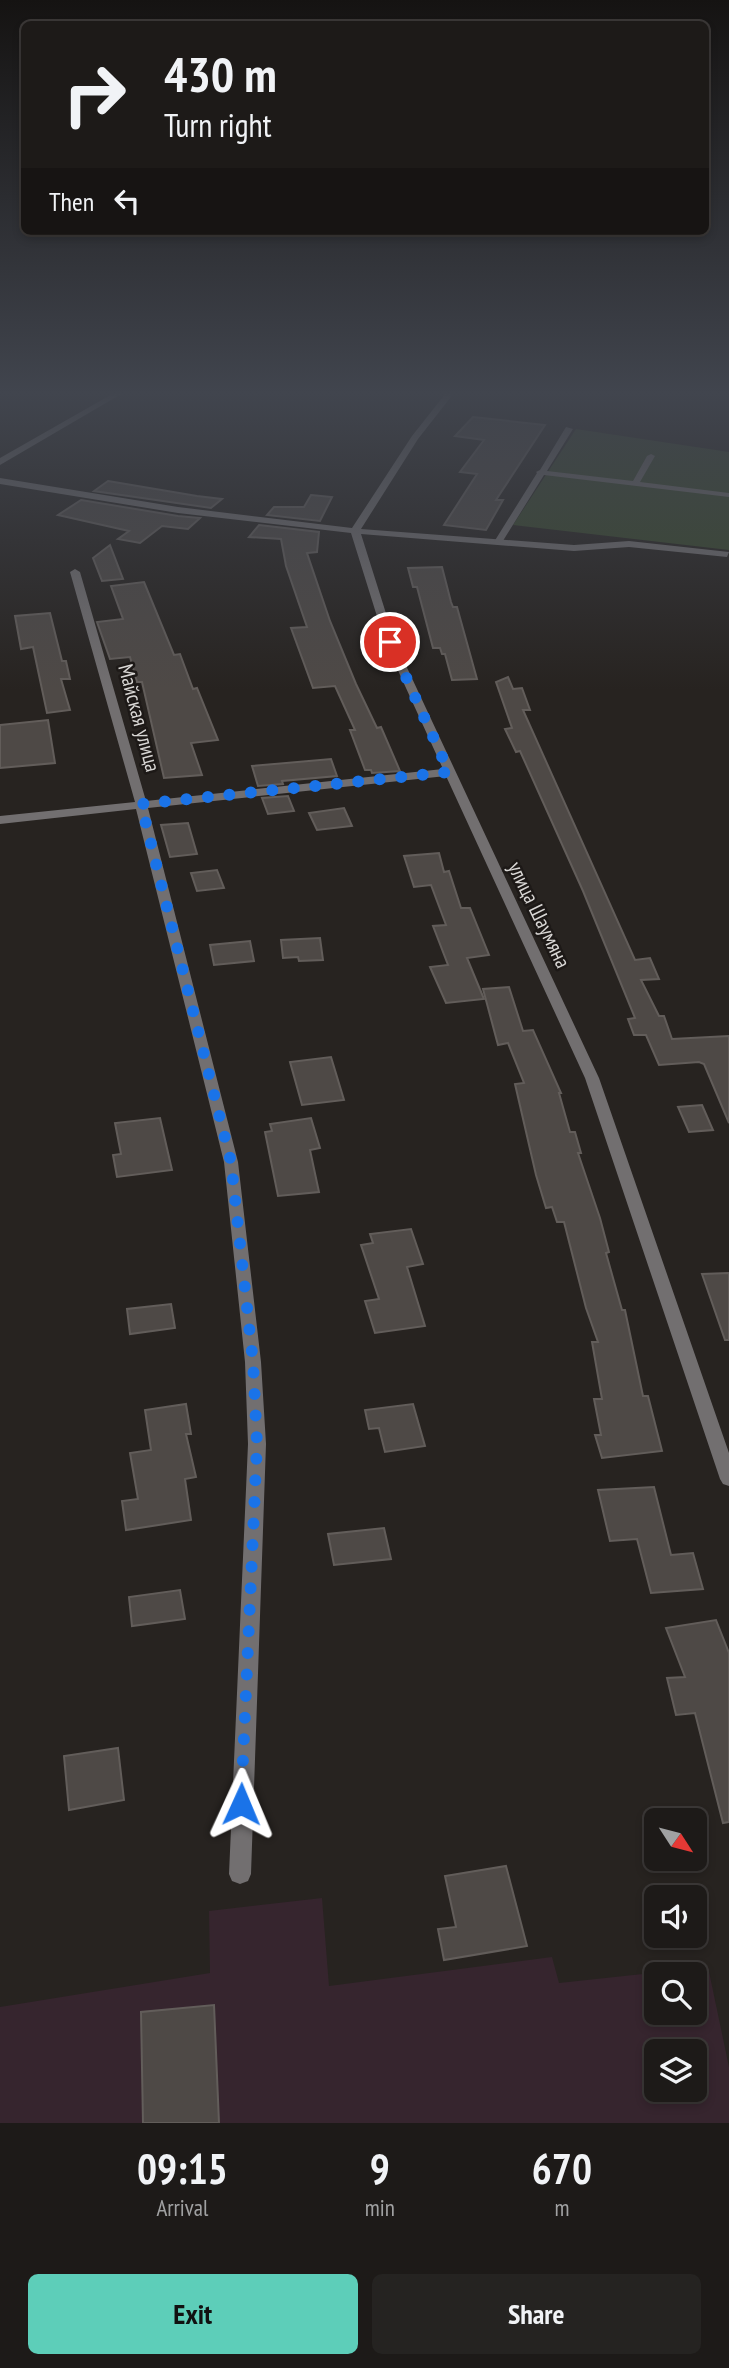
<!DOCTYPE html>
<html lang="en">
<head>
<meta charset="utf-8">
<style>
  :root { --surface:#1d1a18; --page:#252321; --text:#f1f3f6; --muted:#a0a1a2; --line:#3b3837; --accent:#5dceb9 }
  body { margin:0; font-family:"PT Sans Narrow",sans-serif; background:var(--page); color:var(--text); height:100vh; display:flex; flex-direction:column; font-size:26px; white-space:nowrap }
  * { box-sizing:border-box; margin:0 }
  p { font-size:23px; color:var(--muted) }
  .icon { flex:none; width:38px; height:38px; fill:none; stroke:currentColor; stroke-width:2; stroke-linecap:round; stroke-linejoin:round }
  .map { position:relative; height:2123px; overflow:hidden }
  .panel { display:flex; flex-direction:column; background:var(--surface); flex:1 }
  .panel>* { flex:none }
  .banner { position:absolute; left:21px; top:21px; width:688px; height:214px; border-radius:10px; box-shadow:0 4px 10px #0003,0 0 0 2px var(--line); background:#1d1a18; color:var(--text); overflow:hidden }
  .needle { width:46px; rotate:126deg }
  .fabs { position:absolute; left:644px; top:1808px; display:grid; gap:14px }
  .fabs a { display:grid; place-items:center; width:63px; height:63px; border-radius:10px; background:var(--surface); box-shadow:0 4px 10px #0003,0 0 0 2px var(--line); font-size:35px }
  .pin { position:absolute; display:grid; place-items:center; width:60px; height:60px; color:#fff; margin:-30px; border:4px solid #fff; border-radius:50%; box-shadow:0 2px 7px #0007 }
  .me { position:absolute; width:77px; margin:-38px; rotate:1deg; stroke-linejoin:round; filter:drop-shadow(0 0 5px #0008) }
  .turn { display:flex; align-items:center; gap:24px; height:147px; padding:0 28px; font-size:32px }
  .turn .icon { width:91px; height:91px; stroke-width:2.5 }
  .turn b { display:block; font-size:49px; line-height:60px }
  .then { display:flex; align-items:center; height:66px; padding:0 28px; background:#0003; gap:14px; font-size:26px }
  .eta { display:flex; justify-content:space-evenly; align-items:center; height:119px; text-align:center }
  .eta b { font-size:42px; font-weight:700; line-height:49px }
  .action { display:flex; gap:14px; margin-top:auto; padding:14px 28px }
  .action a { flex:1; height:80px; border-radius:10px; background:var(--accent); color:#111; font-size:28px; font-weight:700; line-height:80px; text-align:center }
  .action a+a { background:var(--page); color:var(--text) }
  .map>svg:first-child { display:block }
  .education { fill:#36252e; fill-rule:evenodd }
  .green { fill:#39482c }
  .building { fill:#4e4946; stroke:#625d5a; stroke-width:2 }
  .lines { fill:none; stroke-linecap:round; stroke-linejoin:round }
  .lane { fill:#726f70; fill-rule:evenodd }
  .street { fill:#726f70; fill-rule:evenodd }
  .route { stroke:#1a73e8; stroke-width:12; stroke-dasharray:0 21.6 }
  .labels { text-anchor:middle; stroke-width:5; stroke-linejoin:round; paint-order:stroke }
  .street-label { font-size:21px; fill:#d9d7d5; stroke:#1d1917 }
</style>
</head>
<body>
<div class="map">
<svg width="729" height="2123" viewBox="0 0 729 2123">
  <rect width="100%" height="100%" fill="#272320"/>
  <!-- education -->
  <path class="education" d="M322,1898L329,1986L552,1957L559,1983L708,1967L729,2067V2123H0V2007L210,1973L209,1911ZM656,1974H695V2012H656ZM656,2051H695V2090H656Z"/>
  <!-- green -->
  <path class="green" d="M576,429L729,452V550L513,525Z"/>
  <!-- building -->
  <g class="building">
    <path d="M473,417L545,425L496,500H503L486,530L444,525L477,474L460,472L484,440L455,436Z"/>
    <path d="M108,481L197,496L222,499L211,508L94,491Z"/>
    <path d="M311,495L332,497L320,521L267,515L274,507H304Z"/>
    <path d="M81,500L178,516L200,518L188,529L162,526L140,543L118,539L129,531L58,515Z"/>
    <path d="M259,525L319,532L317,552L307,553L330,621L356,684L377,728L381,727L400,771L372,773L371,770H365L350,730H355L335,686L313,688L291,628L307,627L286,566L281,539L249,537Z"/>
    <path d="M110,545L123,579L102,581L93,558Z"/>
    <path d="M442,567L451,602L453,607H457L477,679L452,680L445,654H442L440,648H433L417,587H413L408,568Z"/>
    <path d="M144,582L174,655L180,654L193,689L197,688L218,740L191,743L202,775L164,778L142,682H137L130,657L110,659L97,622L123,619L111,586Z"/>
    <path d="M50,613L62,661H66L70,679H61L70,710L47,713L33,647L21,649L15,616Z"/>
    <path d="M508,677L513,689L522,688L530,710H523L635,960L650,958L659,979L641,980L659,1016H664L672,1039L729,1036V1123L704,1064L699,1062L659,1065L646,1035H634L628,1019L635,1018L583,891L520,751L516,752L505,729L512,728L496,682Z"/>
    <path d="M48,720L55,763L0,768V725Z"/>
    <path d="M331,759L337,776L282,781L283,784L258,786L252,766Z"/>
    <path d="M288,796L294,811L268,814L262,798Z"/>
    <path d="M344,808L352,826L317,830L309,813Z"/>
    <path d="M188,823L197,854L170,857L161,825Z"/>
    <path d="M439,853L444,872L449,871L461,908H470L489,955L467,958L484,999L446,1003L430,967L448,965L433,926L446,925L431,885L414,887L404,856Z"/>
    <path d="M217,870L224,888L197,891L191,873Z"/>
    <path d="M320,938L323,960L299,961L298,957L283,958L281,940Z"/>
    <path d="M250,941L254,961L214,965L210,945Z"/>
    <path d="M509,987L523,1031L533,1030L561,1093H559L570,1132H575L581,1153H578L600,1218L609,1252L606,1253L622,1310H625L643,1396H648L662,1451L602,1458L595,1435H601L594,1399H602L592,1342H598L586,1308L564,1222H557L552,1207L546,1208L536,1175L515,1084L524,1083L508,1043L498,1045L483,989Z"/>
    <path d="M331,1057L344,1100L302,1105L290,1062Z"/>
    <path d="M702,1105L713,1130L689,1132L678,1107Z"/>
    <path d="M160,1118L172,1170L117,1177L113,1155L121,1154L115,1123Z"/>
    <path d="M311,1118L320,1148L310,1150L319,1192L278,1196L265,1132L272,1131L270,1124Z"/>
    <path d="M411,1229L423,1264L407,1267L425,1326L375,1333L365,1301L379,1299L361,1245L373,1243L370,1234Z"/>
    <path d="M729,1273V1340H725L702,1274Z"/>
    <path d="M171,1304L175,1328L130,1334L127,1309Z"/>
    <path d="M186,1404L191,1434H186L196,1477L185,1479L191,1520L126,1530L122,1501L138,1499L130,1453L151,1450L145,1410Z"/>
    <path d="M413,1404L425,1446L385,1452L379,1428L369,1429L365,1410Z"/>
    <path d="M654,1487L671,1555L693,1553L703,1589L651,1593L637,1539L610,1541L598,1490Z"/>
    <path d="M384,1528L391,1559L334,1565L328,1534Z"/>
    <path d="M180,1590L185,1619L132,1626L129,1597Z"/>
    <path d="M716,1620L729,1653V1822L723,1823L695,1713L676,1715L667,1678L685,1677L666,1628Z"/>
    <path d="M118,1748L124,1800L69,1810L64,1756Z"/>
    <path d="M506,1866L527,1946L444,1960L438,1929L456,1927L445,1876Z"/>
    <path d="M214,2005L219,2123H143L141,2012Z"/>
  </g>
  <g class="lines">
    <!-- lane -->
    <path class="lane" d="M566,427L573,429L547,471L633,481L647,456L651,454L655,456L640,482L729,493V497L544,475L501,544H495L494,542L537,473L536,472L540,470Z"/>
    <!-- street -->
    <g class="street">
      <path d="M114,393H123L0,465V458Z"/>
      <path d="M446,393H454L418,439L361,529L574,545L629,541L729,552L727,557L629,547L574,551L361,534L395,642L599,1078L729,1453V1486L723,1484L720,1479L585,1078L446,776L148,808L238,1162L261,1362L266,1444L251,1874L248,1881L240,1884L232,1881L229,1874L248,1444L245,1362L224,1162L136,809L0,824V816L135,802L70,572L75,569L80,572L146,801L443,769L385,642L351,533L178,513L0,484V478L178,507L352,528L412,436Z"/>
    </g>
  </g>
  <!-- sky -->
  <linearGradient id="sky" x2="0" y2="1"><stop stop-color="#151312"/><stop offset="0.57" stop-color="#41454e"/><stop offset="1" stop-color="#41454e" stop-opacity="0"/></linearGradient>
  <rect width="729" height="690" fill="url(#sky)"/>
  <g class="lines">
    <!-- route -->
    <path class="route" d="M241,1804L257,1444L253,1362L231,1162L141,804L449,772L390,642"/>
  </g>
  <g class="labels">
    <!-- street labels -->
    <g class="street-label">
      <text transform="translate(139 718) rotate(75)" y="7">Майская улица</text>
      <text transform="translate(539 915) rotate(64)" y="7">улица Шаумяна</text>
    </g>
  </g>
</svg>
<div class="fabs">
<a><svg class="needle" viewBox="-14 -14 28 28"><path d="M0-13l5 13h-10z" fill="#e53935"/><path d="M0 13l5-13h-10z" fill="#a0a1a2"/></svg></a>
<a><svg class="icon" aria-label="sound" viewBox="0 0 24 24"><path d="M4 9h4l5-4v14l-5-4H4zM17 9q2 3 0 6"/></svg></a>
<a><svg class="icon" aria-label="search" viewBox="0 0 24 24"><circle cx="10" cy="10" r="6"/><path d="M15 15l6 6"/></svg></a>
<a><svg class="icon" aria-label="layers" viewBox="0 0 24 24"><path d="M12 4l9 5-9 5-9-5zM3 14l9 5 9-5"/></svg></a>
</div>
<div class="pin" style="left:390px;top:642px;background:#d93025"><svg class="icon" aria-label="arrive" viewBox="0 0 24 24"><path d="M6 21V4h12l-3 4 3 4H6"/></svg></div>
<svg class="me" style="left:241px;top:1804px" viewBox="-20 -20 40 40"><path d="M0-17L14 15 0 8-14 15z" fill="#1a73e8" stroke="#fff" stroke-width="4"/></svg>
<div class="banner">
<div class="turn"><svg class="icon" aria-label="right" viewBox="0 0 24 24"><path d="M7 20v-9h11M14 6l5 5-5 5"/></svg><div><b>430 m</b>Turn right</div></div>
<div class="then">Then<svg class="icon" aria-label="left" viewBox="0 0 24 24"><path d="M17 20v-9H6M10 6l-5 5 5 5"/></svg></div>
</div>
</div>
<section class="panel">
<div class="eta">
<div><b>09:15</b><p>Arrival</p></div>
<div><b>9</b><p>min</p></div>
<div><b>670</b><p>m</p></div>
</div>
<div class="action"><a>Exit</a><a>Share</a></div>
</section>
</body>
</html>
